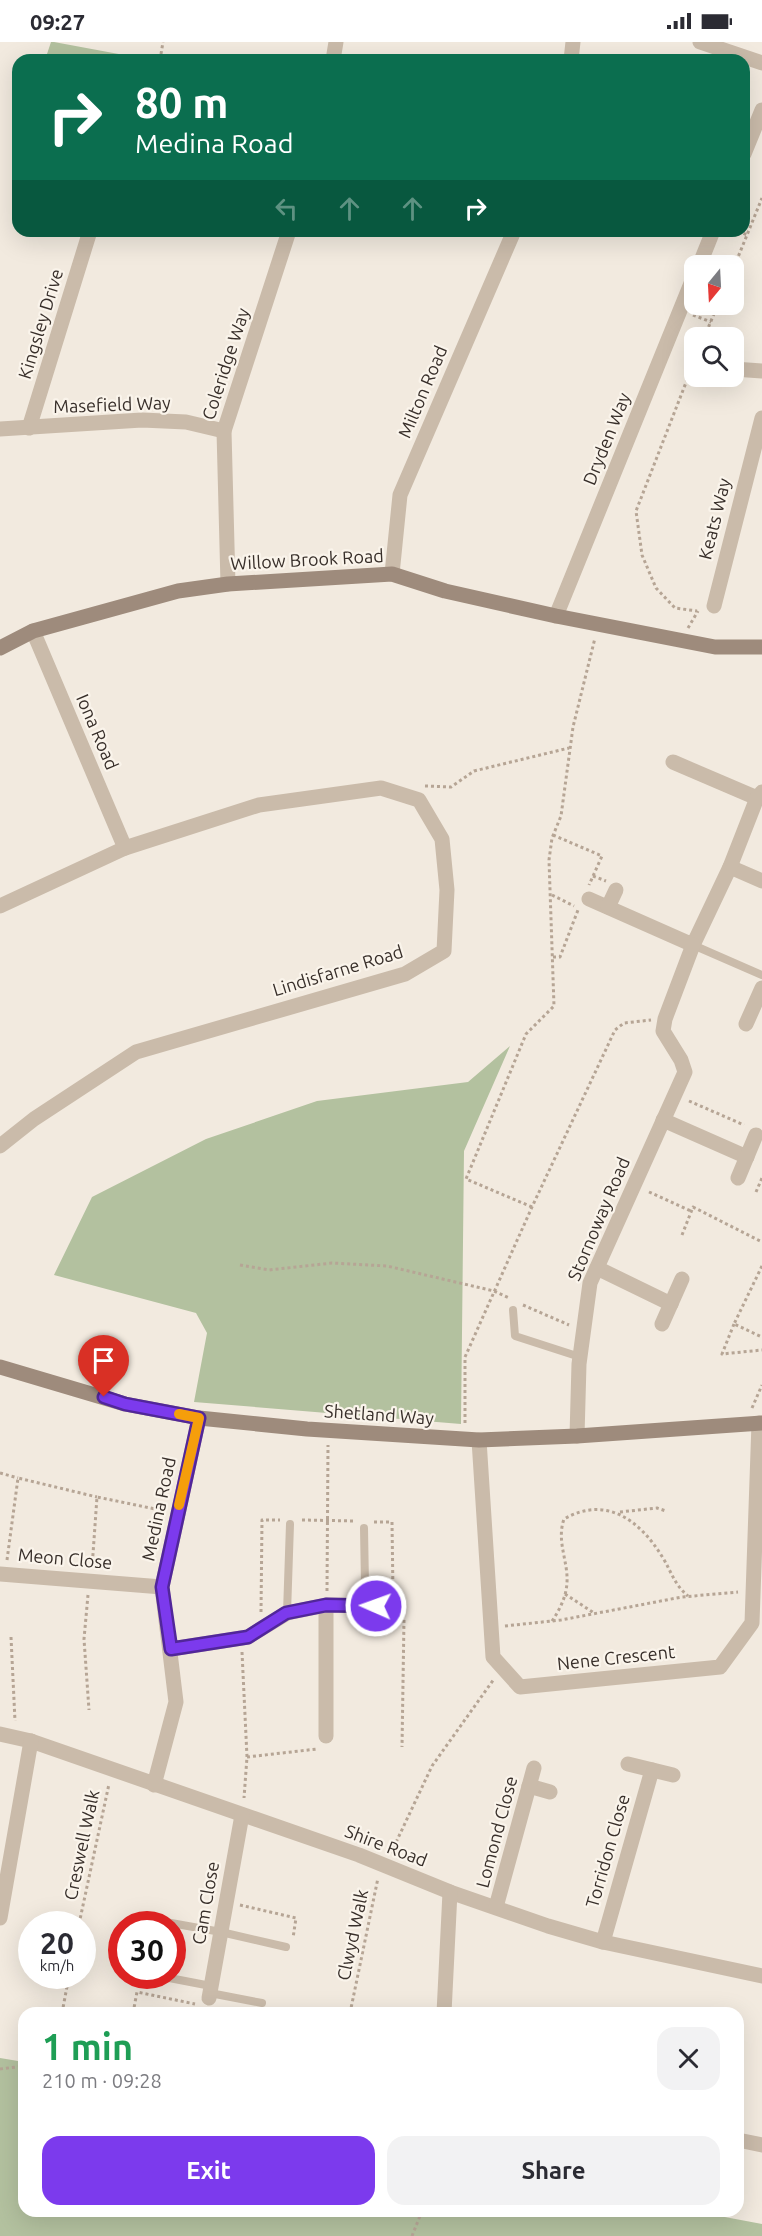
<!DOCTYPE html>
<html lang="en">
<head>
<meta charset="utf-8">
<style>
  :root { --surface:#fff; --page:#f2f2f3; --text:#2b2b33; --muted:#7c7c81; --accent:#7c3aed }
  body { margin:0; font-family:Ubuntu,sans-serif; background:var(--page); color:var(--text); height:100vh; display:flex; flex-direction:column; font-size:22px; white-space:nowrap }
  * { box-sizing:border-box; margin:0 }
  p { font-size:20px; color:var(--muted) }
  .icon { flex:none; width:33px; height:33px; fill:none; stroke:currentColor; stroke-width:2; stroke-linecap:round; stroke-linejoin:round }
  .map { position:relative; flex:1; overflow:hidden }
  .drawer { position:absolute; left:18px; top:1965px; width:726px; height:210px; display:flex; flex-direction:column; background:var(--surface); border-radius:18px; box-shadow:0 6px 24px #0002 }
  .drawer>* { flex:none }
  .hud { position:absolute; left:12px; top:12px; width:738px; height:183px; border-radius:18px; box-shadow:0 6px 24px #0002; background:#0b6e4f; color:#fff; overflow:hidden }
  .needle { width:39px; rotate:198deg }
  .fabs { position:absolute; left:684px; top:213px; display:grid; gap:12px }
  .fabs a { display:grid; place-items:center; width:60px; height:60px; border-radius:12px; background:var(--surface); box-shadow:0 6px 24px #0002; font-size:30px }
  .speed { position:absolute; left:18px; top:1869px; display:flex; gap:12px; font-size:30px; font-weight:700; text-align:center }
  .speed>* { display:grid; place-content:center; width:78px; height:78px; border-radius:50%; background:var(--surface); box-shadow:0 6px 24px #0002; line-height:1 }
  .speed small { font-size:15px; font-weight:400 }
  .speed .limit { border:9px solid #d22; background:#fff; color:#111 }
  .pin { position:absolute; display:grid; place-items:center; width:51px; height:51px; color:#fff; margin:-62px -26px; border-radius:50% 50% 50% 0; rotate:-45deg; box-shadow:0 0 6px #0007 }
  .pin .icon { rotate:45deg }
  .me { position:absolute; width:66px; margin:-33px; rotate:272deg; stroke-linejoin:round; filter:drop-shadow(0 0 4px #0008) }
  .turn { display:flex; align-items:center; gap:21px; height:126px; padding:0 24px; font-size:27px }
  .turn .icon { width:78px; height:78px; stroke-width:2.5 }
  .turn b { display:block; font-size:42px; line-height:51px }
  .lanes { display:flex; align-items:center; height:57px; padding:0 24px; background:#0003; justify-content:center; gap:30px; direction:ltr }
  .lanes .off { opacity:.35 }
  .round { display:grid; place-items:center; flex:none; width:63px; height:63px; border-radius:18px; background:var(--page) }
  .head { display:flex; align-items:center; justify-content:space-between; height:102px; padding:0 24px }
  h1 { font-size:36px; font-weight:700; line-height:45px; color:#1e9e55 }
  .button { display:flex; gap:12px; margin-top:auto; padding:12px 24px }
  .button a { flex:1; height:69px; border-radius:18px; background:var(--accent); color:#fff; font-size:24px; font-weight:700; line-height:69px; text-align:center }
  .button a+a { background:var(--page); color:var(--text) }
  .status { display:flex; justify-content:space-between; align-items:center; height:42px; padding:0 30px; background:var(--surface); direction:ltr }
  .status svg { height:16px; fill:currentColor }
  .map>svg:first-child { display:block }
  .green { fill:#b3c19f }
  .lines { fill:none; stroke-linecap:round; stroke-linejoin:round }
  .path { stroke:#b6a595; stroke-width:3; stroke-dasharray:3 3; stroke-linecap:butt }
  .lane { stroke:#cabbaa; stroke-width:8 }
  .street { stroke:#cabbaa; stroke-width:15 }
  .secondary { stroke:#9e8b7c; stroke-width:15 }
  .route-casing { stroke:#51269a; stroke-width:15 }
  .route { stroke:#7c3aed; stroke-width:10 }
  .slow { stroke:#f59e0b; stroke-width:10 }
  .labels { text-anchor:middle; stroke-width:4.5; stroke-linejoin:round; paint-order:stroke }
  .street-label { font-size:18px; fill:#382f2a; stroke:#faf4eb }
</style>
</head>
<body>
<div class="status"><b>09:27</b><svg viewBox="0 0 49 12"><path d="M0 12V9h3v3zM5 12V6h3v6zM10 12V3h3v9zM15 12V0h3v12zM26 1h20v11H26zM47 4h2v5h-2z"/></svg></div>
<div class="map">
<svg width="762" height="2194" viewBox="0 0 762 2194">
  <rect width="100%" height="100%" fill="#f2eadf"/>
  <!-- green -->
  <g class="green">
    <path d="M51,0H54L151,18H45Z"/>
    <path d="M510,1004L464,1109L461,1382L194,1360L207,1291L196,1271L54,1233L92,1155L206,1097L317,1059L468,1040Z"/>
    <path d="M0,2016L24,2020V2169H693L762,2182V2194H0Z"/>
  </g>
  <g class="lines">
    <!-- path -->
    <g class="path">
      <path d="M160,18L163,0"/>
      <path d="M738,189L747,193"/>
      <path d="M734,225L762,156"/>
      <path d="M693,273L711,280"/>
      <path d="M704,296L718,262"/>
      <path d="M694,320L636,469L642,513L656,546L675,566L697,569"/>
      <path d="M688,586L698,569"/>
      <path d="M425,744L451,745L474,729L569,706"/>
      <path d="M553,793L602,814L589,843"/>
      <path d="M593,834L606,839"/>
      <path d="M552,853L574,864"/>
      <path d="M553,915H560L578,868"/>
      <path d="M689,1059L744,1083"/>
      <path d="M649,1150L691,1169"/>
      <path d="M756,1150L762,1136"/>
      <path d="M532,1165L466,1137L526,992L554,964L549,818L552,796L561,774L573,685L595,596"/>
      <path d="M682,1193L693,1165L762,1200"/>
      <path d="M240,1223L269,1228L332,1221L387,1224L494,1249L509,1256"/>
      <path d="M762,1224L734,1282L762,1295"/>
      <path d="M523,1263L569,1283"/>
      <path d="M734,1282L722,1312L762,1308"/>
      <path d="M752,1366L762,1343"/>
      <path d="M465,1381V1315L532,1165L615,988L624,981L651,978"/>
      <path d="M0,1431L18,1436"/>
      <path d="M620,1470L657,1466L666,1469"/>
      <path d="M302,1478L355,1479"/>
      <path d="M374,1480H392L393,1551"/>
      <path d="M7,1518L18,1436L97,1455"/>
      <path d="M92,1526L97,1455L165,1469"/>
      <path d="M327,1549L328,1403"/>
      <path d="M565,1552L594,1571"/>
      <path d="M88,1553L84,1597L89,1668"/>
      <path d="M261,1570L262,1478H280"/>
      <path d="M400,1575L404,1576L402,1705"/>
      <path d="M552,1579C561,1566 568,1551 567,1534C566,1515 557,1497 564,1477C606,1453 640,1478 663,1516C672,1531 674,1542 688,1554"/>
      <path d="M505,1584L561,1578L682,1555L738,1550"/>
      <path d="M11,1595L15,1679"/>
      <path d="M242,1610L247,1715L244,1756"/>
      <path d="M247,1715L317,1707"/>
      <path d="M391,1811L432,1724L494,1637"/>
      <path d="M240,1863L296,1876L293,1896"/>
      <path d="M79,1882L109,1742"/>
      <path d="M219,1968L235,1971"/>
      <path d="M62,1971L69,1934"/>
      <path d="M133,1971L137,1950L195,1962"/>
      <path d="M350,1971L378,1836"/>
      <path d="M0,2027L24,2024"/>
      <path d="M412,2194L422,2169"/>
    </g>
    <!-- lane -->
    <g class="lane">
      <path d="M693,903L762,933"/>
      <path d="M513,1268L515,1294L580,1315"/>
      <path d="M364,1486L365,1543"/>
      <path d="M287,1571L290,1482"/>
      <path d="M160,1879L221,1890L286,1905"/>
      <path d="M159,1934L211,1944"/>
      <path d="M210,1951L262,1961"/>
    </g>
    <!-- street -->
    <g class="street">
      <path d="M700,0L762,21"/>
      <path d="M333,18L336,0"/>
      <path d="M571,18L573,0"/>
      <path d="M744,112L762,68"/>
      <path d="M699,224L713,189"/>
      <path d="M734,327L762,329"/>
      <path d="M29,386L90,189"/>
      <path d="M0,387L142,378L186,380L224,389"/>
      <path d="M392,532L400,453L514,189"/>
      <path d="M228,542L224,389L289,189"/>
      <path d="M714,564L762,376"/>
      <path d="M556,574L694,234"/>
      <path d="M33,589L125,806"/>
      <path d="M673,720L757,756"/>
      <path d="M730,825L762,839"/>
      <path d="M589,857L693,903L730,825L757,756L762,750"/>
      <path d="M0,864L125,806L259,763L381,746L419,758L442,797L447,848L444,909L405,932L136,1010L34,1077L0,1104"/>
      <path d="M608,865L616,848"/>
      <path d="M746,982L762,946"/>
      <path d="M663,1078L747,1115"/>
      <path d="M738,1136L756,1093"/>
      <path d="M597,1226L671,1262"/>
      <path d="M662,1282L682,1237"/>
      <path d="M577,1394L579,1322L590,1241L685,1030L681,1018L663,989L665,977L693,903"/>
      <path d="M479,1398L493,1615L520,1645L720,1625L752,1581L759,1381"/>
      <path d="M0,1532L162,1545"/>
      <path d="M363,1564L365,1543"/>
      <path d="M171,1607L248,1595L287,1571L326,1563L389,1564"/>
      <path d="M0,1692L31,1699L359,1813L450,1850L548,1884L603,1900L762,1934"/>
      <path d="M326,1694V1563"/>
      <path d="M628,1722L673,1733"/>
      <path d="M154,1743L176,1660L162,1545L199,1376"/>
      <path d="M529,1744L550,1750"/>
      <path d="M496,1865L534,1726"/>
      <path d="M0,1876L31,1699"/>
      <path d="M603,1900L652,1728"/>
      <path d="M209,1956L242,1773"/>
      <path d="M444,1971L450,1850"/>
      <path d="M738,2098L762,2103"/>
    </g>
    <!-- secondary -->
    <g class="secondary">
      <path d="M0,606L33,589L178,549L228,542L392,532L445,549L556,574L715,605H762"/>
      <path d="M0,1325L125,1362L199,1376L307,1387L479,1398L577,1394L762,1381"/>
    </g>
  </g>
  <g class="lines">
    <!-- route casing -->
    <g class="route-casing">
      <path id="route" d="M104,1355L125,1362L199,1376L162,1545L171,1607L248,1595L286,1571L326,1563L376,1564"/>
    </g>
    <!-- route -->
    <use href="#route" class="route"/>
    <!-- slow -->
    <path class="slow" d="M179,1372L199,1376L179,1463"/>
  </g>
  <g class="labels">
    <!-- street labels -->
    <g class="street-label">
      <text transform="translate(41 282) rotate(-73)" y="6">Kingsley Drive</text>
      <text transform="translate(226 322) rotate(-72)" y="6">Coleridge Way</text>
      <text transform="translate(423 350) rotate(-67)" y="6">Milton Road</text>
      <text transform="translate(112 363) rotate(-2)" y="6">Masefield Way</text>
      <text transform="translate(607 397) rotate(-68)" y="6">Dryden Way</text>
      <text transform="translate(715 477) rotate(-76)" y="6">Keats Way</text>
      <text transform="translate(307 518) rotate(-3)" y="6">Willow Brook Road</text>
      <text transform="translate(97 690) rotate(67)" y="6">Iona Road</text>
      <text transform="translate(338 929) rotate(-17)" y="6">Lindisfarne Road</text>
      <text transform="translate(599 1177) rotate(-67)" y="6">Stornoway Road</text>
      <text transform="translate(379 1373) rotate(4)" y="6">Shetland Way</text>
      <text transform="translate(159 1467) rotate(-78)" y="6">Medina Road</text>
      <text transform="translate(65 1517) rotate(5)" y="6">Meon Close</text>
      <text transform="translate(616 1616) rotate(-6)" y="6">Nene Crescent</text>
      <text transform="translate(497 1790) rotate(-75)" y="6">Lomond Close</text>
      <text transform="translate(82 1803) rotate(-78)" y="6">Creswell Walk</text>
      <text transform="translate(386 1804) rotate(21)" y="6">Shire Road</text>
      <text transform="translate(608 1809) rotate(-74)" y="6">Torridon Close</text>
      <text transform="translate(206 1861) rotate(-80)" y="6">Cam Close</text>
      <text transform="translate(353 1893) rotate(-78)" y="6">Clwyd Walk</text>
    </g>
  </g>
</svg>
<div class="fabs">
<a><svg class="needle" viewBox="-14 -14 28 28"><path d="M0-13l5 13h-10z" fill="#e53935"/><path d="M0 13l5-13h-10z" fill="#7c7c81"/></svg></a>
<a><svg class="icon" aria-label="search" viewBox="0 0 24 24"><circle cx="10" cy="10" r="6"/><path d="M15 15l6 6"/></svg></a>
</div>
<div class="speed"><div>20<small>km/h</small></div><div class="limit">30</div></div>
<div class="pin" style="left:104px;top:1355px;background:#d93025"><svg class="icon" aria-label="arrive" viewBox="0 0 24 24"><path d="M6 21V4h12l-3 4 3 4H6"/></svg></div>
<svg class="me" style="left:376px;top:1564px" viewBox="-20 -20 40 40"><circle r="17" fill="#7c3aed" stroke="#fff" stroke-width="3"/><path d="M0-11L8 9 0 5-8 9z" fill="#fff"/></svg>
<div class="hud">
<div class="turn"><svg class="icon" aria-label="right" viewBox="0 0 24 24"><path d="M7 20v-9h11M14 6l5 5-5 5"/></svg><div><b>80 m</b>Medina Road</div></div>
<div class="lanes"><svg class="icon off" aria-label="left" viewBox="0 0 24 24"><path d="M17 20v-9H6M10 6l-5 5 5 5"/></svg><svg class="icon off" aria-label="ahead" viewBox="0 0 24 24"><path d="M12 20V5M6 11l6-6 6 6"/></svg><svg class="icon off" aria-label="ahead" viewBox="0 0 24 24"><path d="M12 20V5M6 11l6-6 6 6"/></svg><svg class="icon" aria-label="right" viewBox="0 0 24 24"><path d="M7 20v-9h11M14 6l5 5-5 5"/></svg></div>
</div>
<section class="drawer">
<div class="head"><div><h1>1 min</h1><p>210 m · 09:28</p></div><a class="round"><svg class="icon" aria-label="close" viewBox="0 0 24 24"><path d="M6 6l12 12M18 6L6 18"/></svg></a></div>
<div class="button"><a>Exit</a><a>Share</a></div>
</section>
</div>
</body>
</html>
